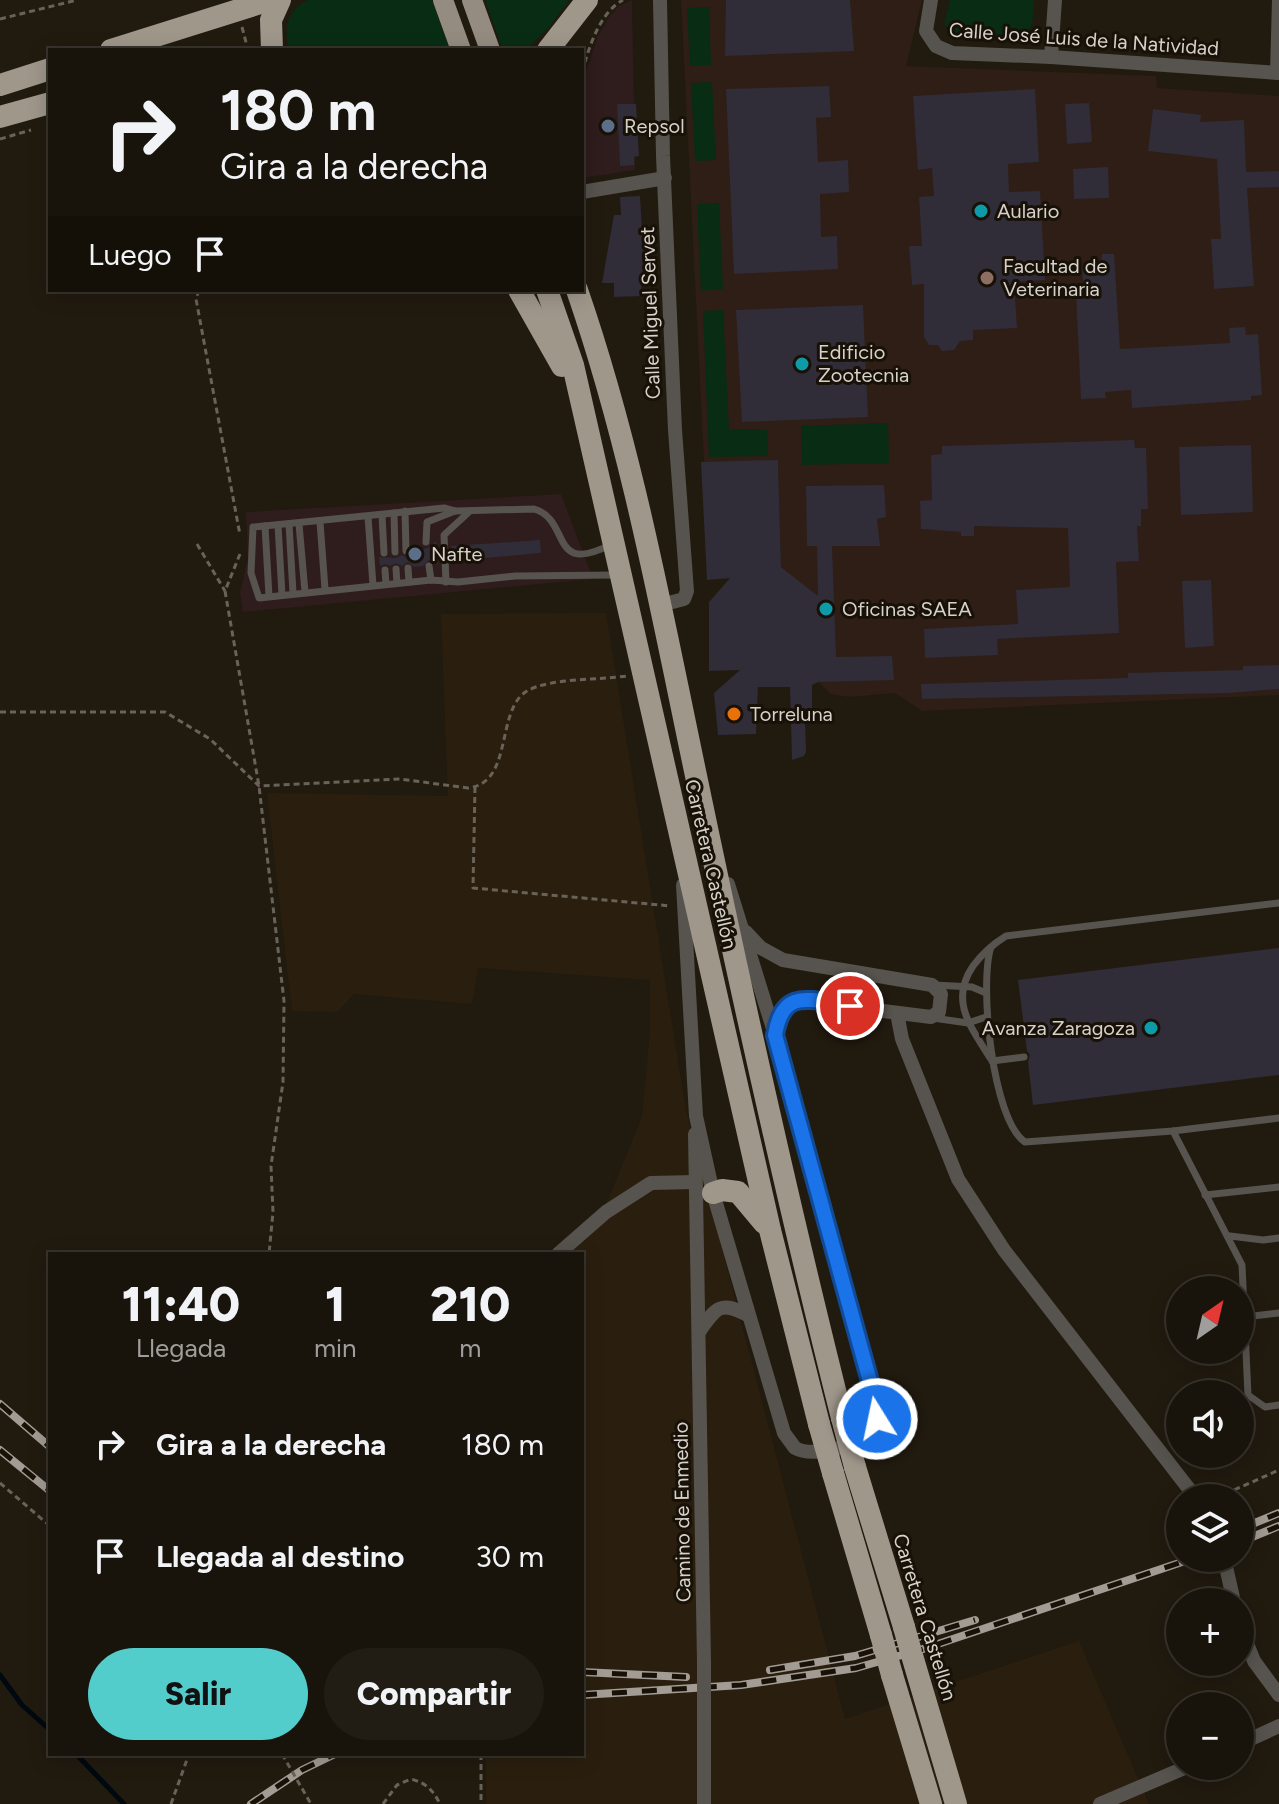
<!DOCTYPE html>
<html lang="es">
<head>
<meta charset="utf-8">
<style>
  :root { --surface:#19140b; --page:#221d14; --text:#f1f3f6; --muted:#9f9e9d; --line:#37332c; --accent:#52cdcc }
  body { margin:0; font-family:Figtree,sans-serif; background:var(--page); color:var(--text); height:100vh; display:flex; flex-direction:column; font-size:30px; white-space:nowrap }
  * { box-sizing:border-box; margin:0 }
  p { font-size:26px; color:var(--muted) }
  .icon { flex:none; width:44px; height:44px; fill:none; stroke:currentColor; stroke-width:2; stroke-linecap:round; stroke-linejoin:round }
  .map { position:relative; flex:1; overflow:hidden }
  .side { position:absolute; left:48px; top:1252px; width:536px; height:504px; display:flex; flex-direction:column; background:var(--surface); border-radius:0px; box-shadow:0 4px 20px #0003,0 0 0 2px var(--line) }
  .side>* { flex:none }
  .banner { position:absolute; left:48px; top:48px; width:536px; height:244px; border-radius:0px; box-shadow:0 4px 20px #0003,0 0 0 2px var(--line); background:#19140b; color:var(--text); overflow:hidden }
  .needle { width:52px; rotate:34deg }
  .fabs { position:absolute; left:1166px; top:1276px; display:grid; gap:16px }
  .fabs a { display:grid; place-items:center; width:88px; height:88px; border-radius:50%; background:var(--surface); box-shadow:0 4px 20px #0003,0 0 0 2px var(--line); font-size:40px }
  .pin { position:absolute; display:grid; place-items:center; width:68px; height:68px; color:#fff; margin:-34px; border:4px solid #fff; border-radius:50%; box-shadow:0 2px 8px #0007 }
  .me { position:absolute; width:88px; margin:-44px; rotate:350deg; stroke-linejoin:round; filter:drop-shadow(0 0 6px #0008) }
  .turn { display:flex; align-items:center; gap:28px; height:168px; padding:0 40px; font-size:36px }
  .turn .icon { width:104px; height:104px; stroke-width:2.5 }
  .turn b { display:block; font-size:56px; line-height:68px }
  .then { display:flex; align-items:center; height:76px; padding:0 40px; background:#0003; gap:16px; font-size:30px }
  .eta { display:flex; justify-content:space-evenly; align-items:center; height:136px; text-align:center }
  .eta b { font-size:48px; font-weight:800; line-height:56px }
  .button { display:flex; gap:16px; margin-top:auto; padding:16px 40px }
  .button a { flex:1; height:92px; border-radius:48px; background:var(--accent); color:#111; font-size:32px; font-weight:800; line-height:92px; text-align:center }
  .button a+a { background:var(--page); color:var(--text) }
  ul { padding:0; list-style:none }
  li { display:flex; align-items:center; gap:24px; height:112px; padding:0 40px }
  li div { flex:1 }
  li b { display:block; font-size:30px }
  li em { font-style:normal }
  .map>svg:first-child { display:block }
  .commercial { fill:#2f1c1d }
  .built { fill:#2a1f0f }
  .education { fill:#2e1e15 }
  .green { fill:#082d14 }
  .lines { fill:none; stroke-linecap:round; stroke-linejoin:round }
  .stream { stroke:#000910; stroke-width:5 }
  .building { fill:#302c38 }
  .path { stroke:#686259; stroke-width:3; stroke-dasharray:6 4; stroke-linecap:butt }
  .service { stroke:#57534e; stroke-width:7 }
  .minor { stroke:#57534e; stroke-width:14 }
  .primary { stroke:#948c81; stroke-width:20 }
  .trunk { stroke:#a0978b; stroke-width:22 }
  .rail-casing { stroke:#a29c94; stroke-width:8 }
  .rail { stroke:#181107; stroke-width:5; stroke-dasharray:15; stroke-linecap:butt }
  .path-bridge { stroke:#686259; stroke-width:3; stroke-dasharray:6 4; stroke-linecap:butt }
  .minor-bridge { stroke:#57534e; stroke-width:14 }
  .trunk-bridge { stroke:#a0978b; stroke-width:22 }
  .route-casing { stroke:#114b97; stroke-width:20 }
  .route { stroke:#1a73e8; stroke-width:14 }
  .service-dot { fill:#5c6f8a; stroke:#181107; stroke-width:3 }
  .culture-dot { fill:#0f9aa8; stroke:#181107; stroke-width:3 }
  .education-dot { fill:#8d6e63; stroke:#181107; stroke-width:3 }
  .food-dot { fill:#e8710a; stroke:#181107; stroke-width:3 }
  .labels { text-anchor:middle; stroke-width:6; stroke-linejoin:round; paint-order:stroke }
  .street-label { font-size:20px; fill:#d6d1ca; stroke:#181107 }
  .poi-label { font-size:20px; fill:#d6d1ca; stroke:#181107; text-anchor:start }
</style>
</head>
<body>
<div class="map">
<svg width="1279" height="1804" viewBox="0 0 1279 1804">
  <rect width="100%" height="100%" fill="#211a0f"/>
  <!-- commercial -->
  <g class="commercial">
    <path d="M632,0L635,170L582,178V83L598,36L609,17L619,6Z"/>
    <path d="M561,494L593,579L243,612L240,593L248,558L246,512Z"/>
  </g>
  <!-- built -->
  <path class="built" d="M606,613L686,1111L845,1719L1079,1641L1149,1804H486V1754H582V1254H566L596,1229L642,1117L650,1031V980L478,968L472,1004L354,994L337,1012L292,1011L267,793L448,796L441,614Z"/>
  <!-- education -->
  <path class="education" d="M681,0H922L906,66L1156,76L1157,88L1279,96V695L922,711L895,693L849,697L831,694L818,682L815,615L800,582L781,567L778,461L704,462Z"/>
  <!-- green -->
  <g class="green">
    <path d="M308,0H432L450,50H289C283,29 287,10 308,0Z"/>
    <path d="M485,0H569L549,27L526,50H503Z"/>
    <path d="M950,0H1034C1033,15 1035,32 1019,38L954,35L944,24Z"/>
    <path d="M709,7L711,65L690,66L687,8Z"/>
    <path d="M712,82L716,160L695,161L691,83Z"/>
    <path d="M719,203L723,289L701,291L697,204Z"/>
    <path d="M723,310L729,429H767L768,456L709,457L703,311Z"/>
    <path d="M888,423L889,463L802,465L801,426Z"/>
  </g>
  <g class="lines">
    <!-- stream -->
    <g class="stream">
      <path d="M0,1675L22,1705L50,1730"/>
      <path d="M76,1754L124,1804"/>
    </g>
  </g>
  <!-- building -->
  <g class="building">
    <path d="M726,0H850L854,51L725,56Z"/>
    <path d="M829,86L831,117L816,118L818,162L848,160L849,192L820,194L821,237L837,236L838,269L734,274L726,89Z"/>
    <path d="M1035,89L1039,162L1008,164L1009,192L1040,191L1045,280L1014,282L1017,328L973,330V340L960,341L954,350L942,351L938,345H929L924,337V284L912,285L909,246H922L919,197L934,196L932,168L918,170L913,96Z"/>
    <path d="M1089,103L1092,142L1067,144L1065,104Z"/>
    <path d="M617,104H636L639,156L634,157V165L620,166Z"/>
    <path d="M1153,109L1201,115L1200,122L1244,120L1246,172L1279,171V187L1247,188L1254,286L1214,289L1211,239H1221L1217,159L1148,151Z"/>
    <path d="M1108,167L1109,198L1074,199L1073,169Z"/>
    <path d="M640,196L645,281L641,282L642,296L614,297V283H602L614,215H621L620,197Z"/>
    <path d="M1102,254H1114L1120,349L1230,343L1229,328L1245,327L1246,335L1258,334L1262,395L1251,396V400L1132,408L1131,390L1105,392L1106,398L1081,399L1076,293H1084L1082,269L1100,268Z"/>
    <path d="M863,305L868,417L742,422L736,310Z"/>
    <path d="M1134,440L1135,448H1146L1148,509H1141V526H1137L1139,561L1116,562L1119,633L997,639L998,655L925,658L924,629L1018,624L1016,590L1070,587L1068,528L974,526V536H961V532L921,529L920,501L932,500L931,455L942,454V446Z"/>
    <path d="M1251,445L1253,512L1181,515L1179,447Z"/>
    <path d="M778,460L781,567L818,596L817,546H807L806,486L884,485L886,517L877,519L880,546H832L836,657L892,656L894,680L818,682L812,685V720H805L806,752L804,756L792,760L790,687H758L756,734L718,735L714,693L740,670L709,671V602L730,578L707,580L701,462Z"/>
    <path d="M540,540L541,553L452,561L451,546Z"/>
    <path d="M436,541L438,565L429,560L423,566L414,567L408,562L402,566L396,563L390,566L385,564L380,566L379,557L396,558L401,555L407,557L412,551L428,548Z"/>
    <path d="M1211,580L1214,646L1185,648L1182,581Z"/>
    <path d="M1279,665V689L1229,693L922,699L921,684L1128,678V673L1243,670V666Z"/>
    <path d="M1279,948V1075L1033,1105L1028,1062L1030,1055L1027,1051L1018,980Z"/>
  </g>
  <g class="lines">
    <!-- path -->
    <g class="path">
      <path d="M0,19L77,0"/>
      <path d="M242,27L248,50"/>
      <path d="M582,72C589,48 599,13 623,0"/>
      <path d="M0,139L31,130"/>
      <path d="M199,290L196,299L240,535"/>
      <path d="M197,544L225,591"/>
      <path d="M240,554L225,591L259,786L284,1001L283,1082L271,1166L273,1212L269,1254"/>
      <path d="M0,712H165L210,739L259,786L400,779L468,788C514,783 495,710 527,691C549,678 600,680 627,676"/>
      <path d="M475,787L473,888L671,906"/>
      <path d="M0,1483L50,1526"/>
      <path d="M1216,1498L1279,1470"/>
      <path d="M481,1754V1804"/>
      <path d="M171,1804L189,1754"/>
      <path d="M383,1804L397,1785L411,1779C426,1783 433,1790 440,1804"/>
    </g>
    <!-- service -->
    <g class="service">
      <path d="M405,511L406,551"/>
      <path d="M394,513L395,552"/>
      <path d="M382,515L384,553"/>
      <path d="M368,517L373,585"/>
      <path d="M320,522L325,589"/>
      <path d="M289,524L293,593"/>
      <path d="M299,524L305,592"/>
      <path d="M278,525L282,595"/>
      <path d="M265,526L269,596"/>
      <path d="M426,542L427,522L455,511"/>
      <path d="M612,544C548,577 572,520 534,509L455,511L444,508L253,527L251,573L259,598L431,580L458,582L515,576L615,575"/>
      <path d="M429,566L431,580"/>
      <path d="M408,568L409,582"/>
      <path d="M396,569L397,583"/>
      <path d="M385,570L386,584"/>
      <path d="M446,582L444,535L470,511"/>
      <path d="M991,947C979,983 992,1120 1025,1142L1173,1131L1279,1118"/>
      <path d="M934,985L972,987L986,993"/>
      <path d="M933,1018L968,1023L986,1017"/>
      <path d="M990,1058C971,1027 949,1001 973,966C982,954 993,944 1006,936L1279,903"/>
      <path d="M992,1061L1024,1057"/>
      <path d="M1173,1131L1242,1265L1248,1395L1265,1407L1279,1405"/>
      <path d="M1205,1195L1279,1187"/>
      <path d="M1230,1236L1263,1240L1279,1238"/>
      <path d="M1245,1317L1279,1313"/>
    </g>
    <!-- minor -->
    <g class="minor">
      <path d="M660,0L663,156L675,430L687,591L684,599L661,605"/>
      <path d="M931,0L926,31L936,46L952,53L1051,57L1279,73"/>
      <path d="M1051,57L1055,0"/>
      <path d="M1277,73L1279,0"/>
      <path d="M582,192L665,178"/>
      <path d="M683,885L696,1116L713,1193L784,1433L795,1448C811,1457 850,1448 865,1437C875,1429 877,1419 877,1407L775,1035L728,884"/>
      <path d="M746,932L761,948L783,960L932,985L941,994L939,1012L931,1017L795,1000L781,1012L776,1031"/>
      <path d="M897,1013L902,1039L958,1179L1004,1250L1196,1498"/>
      <path d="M695,1134L704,1662"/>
      <path d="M558,1254L606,1212L651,1183L694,1182"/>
      <path d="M699,1332C716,1307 721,1300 749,1316"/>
      <path d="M1224,1558L1234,1602"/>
      <path d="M1240,1626L1254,1661L1279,1695"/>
      <path d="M1240,1744L1279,1726"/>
      <path d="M704,1804V1717"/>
      <path d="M1100,1804L1189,1766"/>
    </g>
    <!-- primary -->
    <g class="primary">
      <path d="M443,0L461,50"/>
      <path d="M472,0L490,50"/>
    </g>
    <!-- trunk -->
    <g class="trunk">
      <path d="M111,50L270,0"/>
      <path d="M272,50L271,20L280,0"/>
      <path d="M548,50L587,0"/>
      <path d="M0,85L50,69"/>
      <path d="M0,117L50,103"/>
      <path d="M519,290L562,366"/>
      <path d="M547,290L573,365L770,1230L819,1424"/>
      <path d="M577,290C631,446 661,609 695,771C740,987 788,1204 842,1418"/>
      <path d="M713,1193L722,1190L738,1192L764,1223"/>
      <path d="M855,1467L904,1627"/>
      <path d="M833,1473L881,1635"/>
      <path d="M911,1652L956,1804"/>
      <path d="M892,1675L931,1804"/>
    </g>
    <!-- rail casing -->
    <g class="rail-casing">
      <g id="rail">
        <path d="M0,1404L50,1447"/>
        <path d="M0,1450L50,1491"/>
        <path d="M1240,1529L1279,1513"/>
        <path d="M1240,1542L1279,1526"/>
        <path d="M770,1670L855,1656L975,1620"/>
        <path d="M582,1672L686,1677"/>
        <path d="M582,1695L741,1685L856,1668L923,1649L1194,1558"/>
        <path d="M251,1804L302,1770L335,1754"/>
      </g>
    </g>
    <!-- rail -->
    <use href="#rail" class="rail"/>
    <!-- path-bridge -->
    <path class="path-bridge" d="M282,1754L311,1804"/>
    <!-- minor-bridge -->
    <path class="minor-bridge" d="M704,1662V1717"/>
    <!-- trunk-bridge -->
    <g class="trunk-bridge">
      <path d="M842,1418L855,1467"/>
      <path d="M819,1424L833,1473"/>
      <path d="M904,1627L911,1652"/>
      <path d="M881,1635L892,1675"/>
    </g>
  </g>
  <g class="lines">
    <!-- route casing -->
    <g class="route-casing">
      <path id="route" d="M850,1006C811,1001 783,986 775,1035L877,1407V1419"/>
    </g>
    <!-- route -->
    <use href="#route" class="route"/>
  </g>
  <!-- markers -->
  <g class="service-dot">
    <circle cx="608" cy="126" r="8"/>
    <circle cx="415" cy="554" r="8"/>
  </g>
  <g class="culture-dot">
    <circle cx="981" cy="211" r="8"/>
    <circle cx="802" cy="364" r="8"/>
    <circle cx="826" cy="609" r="8"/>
    <circle cx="1151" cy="1028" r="8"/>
  </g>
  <circle class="education-dot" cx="987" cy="278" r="8"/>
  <circle class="food-dot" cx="734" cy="714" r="8"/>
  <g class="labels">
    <!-- street labels -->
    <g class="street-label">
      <text transform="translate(1084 39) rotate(4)" y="7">Calle José Luis de la Natividad</text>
      <text transform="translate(650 313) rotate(-92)" y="7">Calle Miguel Servet</text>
      <text transform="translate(711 864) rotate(77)" y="7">Carretera Castellón</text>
      <text transform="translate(682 1512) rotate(-91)" y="7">Camino de Enmedio</text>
      <text transform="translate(925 1617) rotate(73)" y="7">Carretera Castellón</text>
    </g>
    <!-- poi labels -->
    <g class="poi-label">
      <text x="624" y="133">Repsol</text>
      <text x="997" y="218">Aulario</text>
      <text x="1003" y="273">Facultad de<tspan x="1003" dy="23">Veterinaria</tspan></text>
      <text x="818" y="359">Edificio<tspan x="818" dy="23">Zootecnia</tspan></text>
      <text x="431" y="561">Nafte</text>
      <text x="842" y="616">Oficinas SAEA</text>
      <text x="750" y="721">Torreluna</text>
      <text x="1135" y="1035" text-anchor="end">Avanza Zaragoza</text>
    </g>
  </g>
</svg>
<div class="fabs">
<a><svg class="needle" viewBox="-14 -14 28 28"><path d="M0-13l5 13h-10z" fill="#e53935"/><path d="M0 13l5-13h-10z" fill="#9f9e9d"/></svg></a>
<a><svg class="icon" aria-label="sound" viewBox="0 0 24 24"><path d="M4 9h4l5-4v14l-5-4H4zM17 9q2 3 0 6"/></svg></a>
<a><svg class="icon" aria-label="layers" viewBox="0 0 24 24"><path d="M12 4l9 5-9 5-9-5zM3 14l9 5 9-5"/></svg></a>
<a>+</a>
<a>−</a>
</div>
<div class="pin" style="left:850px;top:1006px;background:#d93025"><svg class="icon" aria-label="arrive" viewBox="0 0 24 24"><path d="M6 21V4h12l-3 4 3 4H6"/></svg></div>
<svg class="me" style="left:877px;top:1419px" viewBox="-20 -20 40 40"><circle r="17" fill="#1a73e8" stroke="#fff" stroke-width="3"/><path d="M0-11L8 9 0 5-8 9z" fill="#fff"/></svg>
<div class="banner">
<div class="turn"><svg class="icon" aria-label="right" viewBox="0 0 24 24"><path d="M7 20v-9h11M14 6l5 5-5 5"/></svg><div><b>180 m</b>Gira a la derecha</div></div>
<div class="then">Luego<svg class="icon" aria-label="arrive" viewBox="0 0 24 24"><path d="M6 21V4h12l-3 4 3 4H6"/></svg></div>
</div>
<section class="side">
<div class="eta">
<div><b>11:40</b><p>Llegada</p></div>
<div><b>1</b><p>min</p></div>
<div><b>210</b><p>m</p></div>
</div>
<ul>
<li><svg class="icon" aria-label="right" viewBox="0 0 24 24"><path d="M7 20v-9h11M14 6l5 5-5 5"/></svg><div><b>Gira a la derecha</b></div><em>180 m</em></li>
<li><svg class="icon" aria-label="arrive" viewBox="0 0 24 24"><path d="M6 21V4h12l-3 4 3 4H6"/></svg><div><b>Llegada al destino</b></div><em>30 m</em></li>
</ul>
<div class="button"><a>Salir</a><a>Compartir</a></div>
</section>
</div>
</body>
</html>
